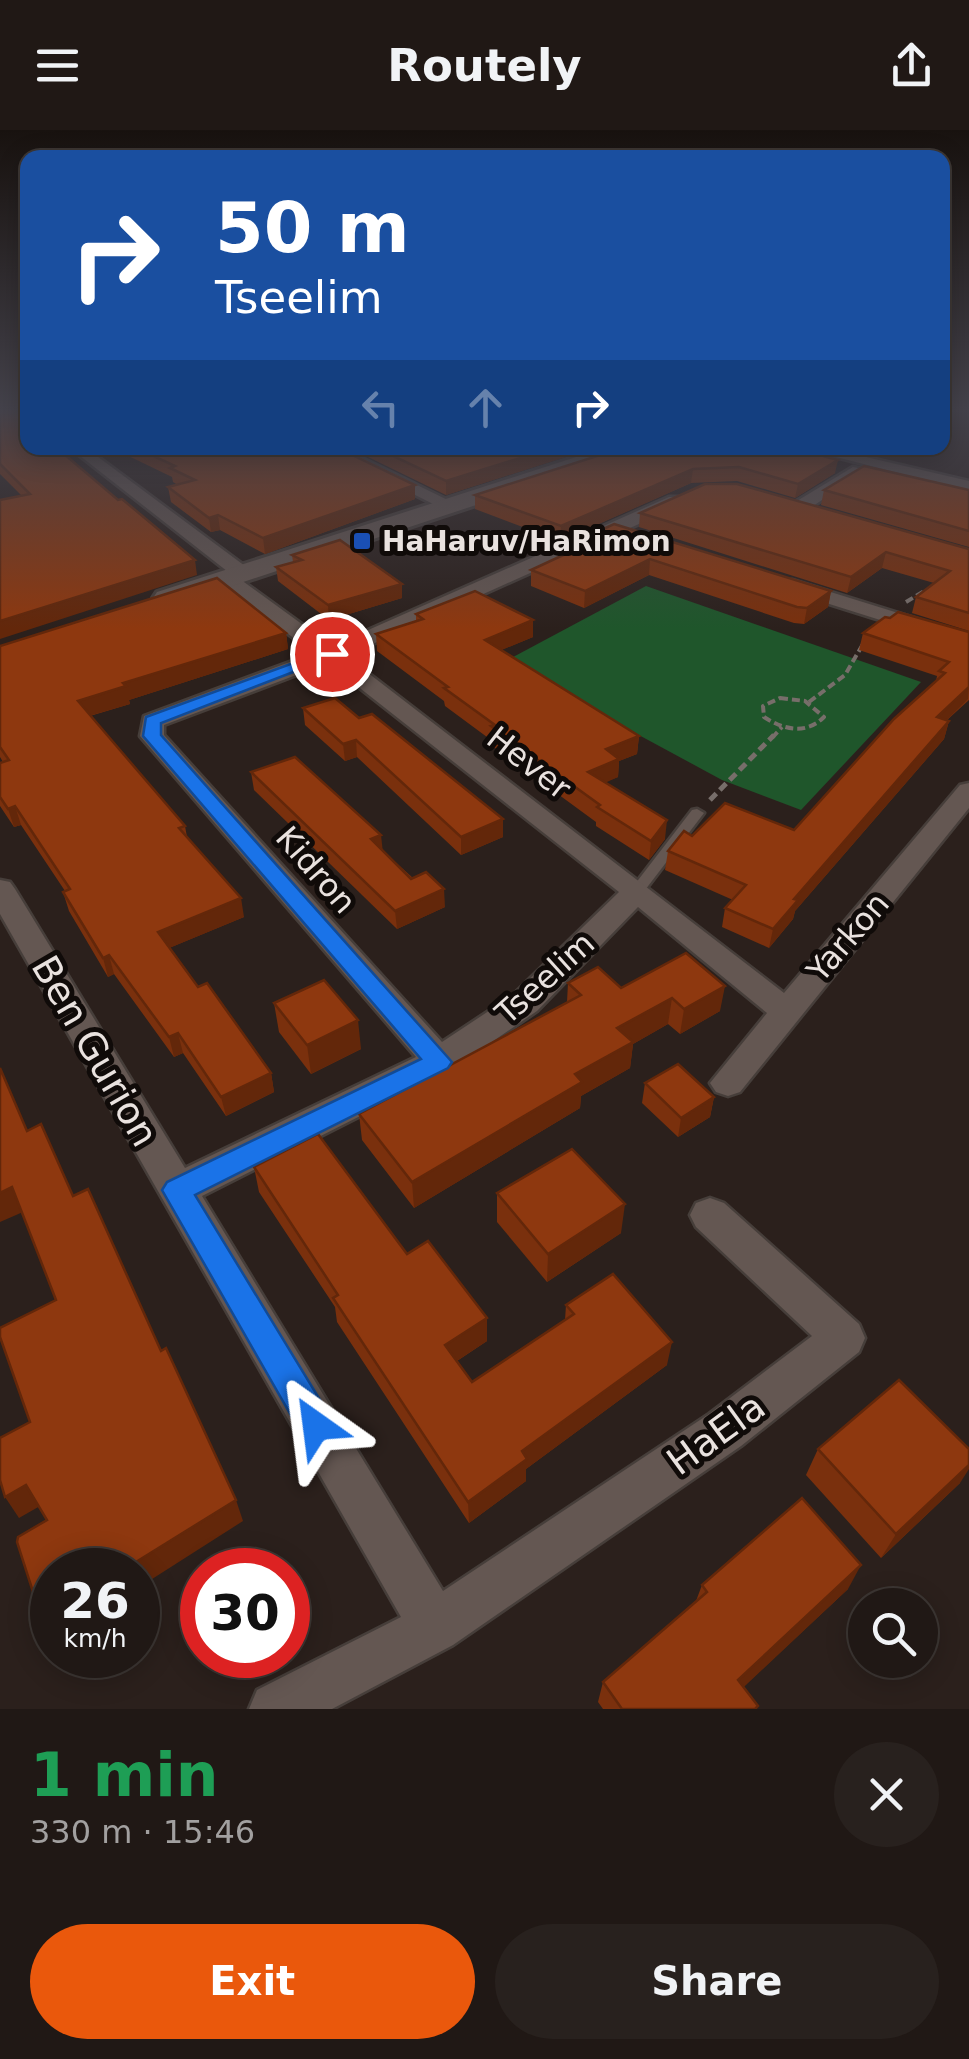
<!DOCTYPE html>
<html lang="en">
<head>
<meta charset="utf-8">
<style>
  :root { --surface:#201815; --page:#28211e; --text:#f1f3f6; --muted:#a2a0a0; --line:#3d3734; --accent:#ea580c }
  body { margin:0; font-family:"DejaVu Sans",sans-serif; background:var(--page); color:var(--text); height:100vh; display:flex; flex-direction:column; font-size:38px; white-space:nowrap }
  * { box-sizing:border-box; margin:0 }
  p { font-size:32px; color:var(--muted) }
  .icon { flex:none; width:55px; height:55px; fill:none; stroke:currentColor; stroke-width:2; stroke-linecap:round; stroke-linejoin:round }
  .map { position:relative; height:1579px; overflow:hidden }
  .side { display:flex; flex-direction:column; background:var(--surface); flex:1 }
  .side>* { flex:none }
  .hud { position:absolute; left:20px; top:20px; width:930px; height:305px; border-radius:20px; box-shadow:0 5px 25px #0003,0 0 0 2px var(--line); background:#1a4fa0; color:#fff; overflow:hidden }
  .buttons { position:absolute; left:848px; top:1458px; display:grid; gap:20px }
  .buttons a { display:grid; place-items:center; width:90px; height:90px; border-radius:50%; background:var(--surface); box-shadow:0 5px 25px #0003,0 0 0 2px var(--line); font-size:50px }
  .speed { position:absolute; left:30px; top:1418px; display:flex; gap:20px; font-size:50px; font-weight:700; text-align:center }
  .speed>* { display:grid; place-content:center; width:130px; height:130px; border-radius:50%; background:var(--surface); box-shadow:0 5px 25px #0003,0 0 0 2px var(--line); line-height:1 }
  .speed small { font-size:25px; font-weight:400 }
  .speed .limit { border:15px solid #d22; background:#fff; color:#111 }
  .pin { position:absolute; display:grid; place-items:center; width:85px; height:85px; color:#fff; margin:-42px; border:5px solid #fff; border-radius:50%; box-shadow:0 2px 10px #0007 }
  .me { position:absolute; width:110px; margin:-55px; rotate:329deg; stroke-linejoin:round; filter:drop-shadow(0 0 8px #0008) }
  .turn { display:flex; align-items:center; gap:35px; height:210px; padding:0 30px; font-size:45px }
  .turn .icon { width:130px; height:130px; stroke-width:2.5 }
  .turn b { display:block; font-size:70px; line-height:85px }
  .lanes { display:flex; align-items:center; height:95px; padding:0 30px; background:#0003; justify-content:center; gap:50px; direction:ltr }
  .lanes .off { opacity:.35 }
  .round { display:grid; place-items:center; flex:none; width:105px; height:105px; border-radius:52px; background:var(--page) }
  .overview { display:flex; align-items:center; justify-content:space-between; height:170px; padding:0 30px }
  h1 { font-size:60px; font-weight:700; line-height:75px; color:#1e9e55 }
  .primary-button { display:flex; gap:20px; margin-top:auto; padding:20px 30px }
  .primary-button a { flex:1; height:115px; border-radius:60px; background:var(--accent); color:#fff; font-size:40px; font-weight:700; line-height:115px; text-align:center }
  .primary-button a+a { background:var(--page); color:var(--text) }
  header { display:flex; justify-content:space-between; align-items:center; height:130px; padding:0 30px; background:var(--surface); font-size:45px; font-weight:700 }
  .map>svg:first-child { display:block }
  .green { fill:#1f562b }
  .lines { fill:none; stroke-linecap:round; stroke-linejoin:round }
  .lane-casing { stroke:#463e3a; stroke-width:5 }
  .street-casing { stroke:#463e3a; stroke-width:5 }
  .secondary-casing { stroke:#463e3a; stroke-width:6 }
  .path-far1 { stroke:#776e6a; stroke-width:4; stroke-dasharray:8 4; stroke-linecap:butt }
  .path { stroke:#776e6a; stroke-width:5; stroke-dasharray:9 5; stroke-linecap:butt }
  .lane { fill:#645752; fill-rule:evenodd }
  .street { fill:#645752; fill-rule:evenodd }
  .secondary { fill:#645752; fill-rule:evenodd }
  .wall { fill:#7a300d }
  .shaded-wall { fill:#63270a }
  .building { fill:#8e380f; stroke:#63270a; stroke-width:2.5 }
  .route { fill:#1a73e8; stroke:#114b97; stroke-width:2.5 }
  .transit-dot { fill:#1a4fb4; stroke:#100b09; stroke-width:4 }
  .labels { text-anchor:middle; stroke-width:10; stroke-linejoin:round; paint-order:stroke }
  .far-poi-label { font-size:28px; font-weight:bold; fill:#e9e2df; stroke:#100b09; text-anchor:start }
  .street-label { font-size:32px; fill:#e9e2df; stroke:#100b09 }
  .near-street-label { font-size:38px; fill:#e9e2df; stroke:#100b09 }
</style>
</head>
<body>
<header><svg class="icon" aria-label="menu" viewBox="0 0 24 24"><path d="M4 6h16M4 12h16M4 18h16"/></svg>Routely<svg class="icon" aria-label="share" viewBox="0 0 24 24"><path d="M12 15V3M7 8l5-5 5 5M5 13v7h14v-7"/></svg></header>
<div class="map">
<svg width="969" height="1579" viewBox="0 0 969 1579">
  <rect width="100%" height="100%" fill="#2b201c"/>
  <!-- green -->
  <path class="green" d="M646,456L921,552L801,680L722,650L504,532Z"/>
  <g class="lines">
    <!-- lane casing -->
    <g class="lane-casing">
      <g id="lane">
        <path d="M362,318H372L346,327L342,325Z"/>
        <path d="M697,679L704,683L642,764H632L630,761L632,758L692,680Z"/>
      </g>
    </g>
    <!-- street casing -->
    <g class="street-casing">
      <g id="street">
        <path d="M13,278H28V287Z"/>
        <path d="M70,318H86L249,439V447H237L332,516L669,367H681V375L346,526L784,863L960,655L969,653V678L740,962L728,966L716,962L710,953L767,883L638,777L537,881L451,940L202,1066L443,1461L709,1284L812,1206L696,1097L690,1085L696,1073L710,1068L724,1073L859,1194L865,1208L859,1222L741,1316L453,1515L332,1579H249L257,1560L401,1487L0,784V750L10,752L15,759L185,1038L416,927L140,606L144,586L314,523L219,453V445H232ZM328,533L619,762L513,865L442,912L164,605V595Z"/>
        <path d="M322,318H341L458,375L443,379Z"/>
        <path d="M801,318H827L969,351V361Z"/>
        <path d="M853,337L867,340L804,382H792V374Z"/>
        <path d="M792,450L969,505V518L785,460V452Z"/>
      </g>
    </g>
    <!-- secondary casing -->
    <g class="secondary-casing">
      <path id="secondary" d="M604,318H636L633,323L177,474H157L153,468L157,462Z"/>
    </g>
    <!-- path-far1 -->
    <g class="path-far1">
      <path d="M906,472L926,460"/>
      <path d="M780,568L805,571L824,587C806,605 784,600 764,587L763,576Z"/>
      <path d="M809,572L845,545L863,514"/>
      <path d="M772,608L782,597"/>
    </g>
    <!-- path -->
    <path class="path" d="M710,670L774,605"/>
    <!-- lane -->
    <use href="#lane" class="lane"/>
    <!-- street -->
    <use href="#street" class="street"/>
    <!-- secondary -->
    <use href="#secondary" class="secondary"/>
  </g>
  <!-- wall -->
  <g class="wall">
    <path d="M0,278L197,445L22,366L0,344Z"/>
    <path d="M112,318H338L415,355V369L265,424L220,400L211,402L171,372L168,357L178,355L173,352L172,347Z"/>
    <path d="M363,318H458L474,323L494,318H593L446,365L364,325Z"/>
    <path d="M622,318L830,328L835,343L795,368L737,351L691,353L560,411L475,379V365Z"/>
    <path d="M824,360H969V417L821,375Z"/>
    <path d="M640,383L969,419V501L912,483L916,467L934,453L882,438L847,463L639,397Z"/>
    <path d="M590,405L831,461L828,477L804,494L794,493L649,445L584,478L531,456V440L589,413Z"/>
    <path d="M292,425L402,454V468L329,490L278,451L276,437L293,432Z"/>
    <path d="M416,484L533,507L501,520L639,606L637,624L619,631L618,647L605,652L665,709L649,730L596,696V692L491,615V610L445,576L444,571L377,521L376,504L416,491Z"/>
    <path d="M969,502V570L946,591H949L944,609L795,781L793,789L769,818L722,797L725,778L733,770L665,740L668,721L692,706L794,700L936,551L937,546L859,520L863,503Z"/>
    <path d="M286,503L288,519L129,570L130,574L90,586L185,696L187,707L244,787L169,818L198,857L271,943L274,962L226,986L183,923L174,927L114,844L108,847L69,781L63,762L65,761L21,695L14,697L0,676V633L3,632L0,627V516Z"/>
    <path d="M303,578L359,588L503,689V707L461,725L357,627L345,631L305,595Z"/>
    <path d="M251,642L382,720L445,777L397,799L254,660Z"/>
    <path d="M686,823L720,881L680,904L668,894L633,914L630,938L581,966L580,978L414,1078L362,1010L359,984L567,872L568,853L621,858Z"/>
    <path d="M274,873L361,919L311,944L279,902Z"/>
    <path d="M645,953L714,967L710,987L678,1007L642,973Z"/>
    <path d="M254,1037L407,1124L487,1211L457,1231L472,1252L565,1190L566,1175L667,1235L526,1339V1351L469,1393L337,1192L335,1177L259,1062Z"/>
    <path d="M497,1063L621,1103L547,1152L497,1092Z"/>
    <path d="M818,1319L960,1353L881,1428L806,1345Z"/>
    <path d="M702,1455L848,1459L743,1557L758,1576L756,1579H603L598,1572L603,1552L696,1471Z"/>
  </g>
  <!-- shaded-wall -->
  <g class="shaded-wall">
    <path d="M552,318H593L446,365V351Z"/>
    <path d="M831,323L829,335L838,330L835,343L795,368L798,354L826,327Z"/>
    <path d="M693,339L691,353L560,411L561,396Z"/>
    <path d="M415,355V369L265,424L263,408Z"/>
    <path d="M218,385L220,400L211,402L209,388Z"/>
    <path d="M886,422L882,438L847,463L851,447Z"/>
    <path d="M650,429L649,445L584,478L585,461Z"/>
    <path d="M195,430L197,445L0,509V491Z"/>
    <path d="M402,454V468L329,490L328,475Z"/>
    <path d="M831,461L828,477L804,494L807,478Z"/>
    <path d="M533,490V507L485,527V510Z"/>
    <path d="M286,503L288,519L129,570L130,574L82,588L78,571L123,553Z"/>
    <path d="M969,557L968,569L932,605L937,587Z"/>
    <path d="M949,591L944,609L795,781L793,789L769,818L773,799L794,769Z"/>
    <path d="M639,606L637,624L619,631L618,647L587,661L588,642L606,619Z"/>
    <path d="M356,610L357,627L345,631L343,614Z"/>
    <path d="M15,676L21,695L14,697L8,679Z"/>
    <path d="M503,689V707L461,725V707Z"/>
    <path d="M667,690L665,709L649,730L651,711Z"/>
    <path d="M381,705L383,723L371,709Z"/>
    <path d="M444,759L445,777L397,799L395,781Z"/>
    <path d="M241,768L244,787L162,821L158,802Z"/>
    <path d="M109,825L114,844L108,847L103,828Z"/>
    <path d="M725,856L720,881L680,904L684,879Z"/>
    <path d="M672,868L668,894L633,914L630,938L581,966L580,978L414,1078L412,1052L575,944L617,898Z"/>
    <path d="M358,890L361,919L311,944L307,915Z"/>
    <path d="M178,903L183,923L174,927L169,907Z"/>
    <path d="M271,943L274,962L226,986L221,967Z"/>
    <path d="M714,967L710,987L678,1007L681,988Z"/>
    <path d="M12,1057L23,1082L0,1092V1063Z"/>
    <path d="M625,1074L621,1103L547,1152L548,1124Z"/>
    <path d="M487,1188V1211L446,1238L445,1215Z"/>
    <path d="M672,1212L667,1235L526,1339V1351L469,1393L468,1372L522,1321Z"/>
    <path d="M969,1335V1339L960,1353L881,1428L896,1404Z"/>
    <path d="M26,1355L40,1376L19,1388L5,1367Z"/>
    <path d="M236,1370L243,1391L138,1458V1440H123Z"/>
    <path d="M861,1435L848,1459L729,1571L738,1550Z"/>
    <path d="M52,1484V1505L42,1490Z"/>
  </g>
  <!-- building -->
  <g class="building">
    <path d="M0,278H12L28,291V318H57L118,370L122,369L195,430L0,491V370L30,364L0,334Z"/>
    <path d="M136,318H338L415,355L263,408L218,385L209,388L168,357L195,350L170,338L175,336Z"/>
    <path d="M376,318H458L474,323L494,318H552L446,351Z"/>
    <path d="M622,318H809L831,323L826,327L838,330L798,354L739,337L693,339L561,396L475,365Z"/>
    <path d="M864,336L969,360V401L824,360Z"/>
    <path d="M705,354H737L969,419V483L916,467L950,441L886,422L851,447L640,383Z"/>
    <path d="M614,394L831,461L807,478L797,477L650,429L585,461L531,440L600,408L590,405Z"/>
    <path d="M340,410L402,454L328,475L276,437L302,430L292,425Z"/>
    <path d="M217,448L286,503L123,553L126,556L78,571L185,696L179,698L241,768L158,802L198,857L207,853L271,943L221,967L178,903L169,907L109,825L103,828L63,762L70,759L15,676L8,679L0,667V633L9,630L0,617V516Z"/>
    <path d="M475,461L533,490L485,510L639,606L606,619L619,629L588,642L667,690L651,711L597,677L600,675L491,596L495,595L444,558L448,557L376,504L423,489L416,484Z"/>
    <path d="M898,482L969,502V557L937,587L949,591L794,769L798,770L773,799L725,778L746,755L668,721L684,701L692,706L725,673L794,700L894,589L945,543L939,541L949,532L863,503L885,487L890,488Z"/>
    <path d="M335,568L359,588L372,584L503,689L461,707L356,610L343,614L303,578Z"/>
    <path d="M295,627L381,705L371,709L411,749L426,742L444,759L395,781L251,642Z"/>
    <path d="M686,823L725,856L684,879L672,868L617,898L633,912L575,944L582,952L412,1052L359,984L581,865L568,853L598,837L621,858Z"/>
    <path d="M324,850L358,890L307,915L274,873Z"/>
    <path d="M678,934L714,967L681,988L645,953Z"/>
    <path d="M0,938L27,1001L41,994L73,1066L88,1059L161,1221L166,1218L236,1370L123,1440H52V1484L42,1490L17,1412L18,1407L47,1390L26,1355L5,1367L0,1350V1308L30,1292L0,1207V1198L56,1170L12,1057L0,1063Z"/>
    <path d="M318,1004L407,1124L428,1111L487,1188L445,1215L472,1252L574,1184L566,1175L613,1144L672,1212L522,1321L527,1329L468,1372L333,1168L338,1165L254,1037Z"/>
    <path d="M572,1019L625,1074L548,1124L497,1063Z"/>
    <path d="M899,1250L969,1319V1335L896,1404L818,1319Z"/>
    <path d="M802,1368L861,1435L738,1550L758,1576L755,1579H622L603,1552L707,1462L702,1455Z"/>
  </g>
  <!-- sky -->
  <linearGradient id="sky" x2="0" y2="1"><stop stop-color="#18120f"/><stop offset="0.56" stop-color="#44424b"/><stop offset="1" stop-color="#44424b" stop-opacity="0"/></linearGradient>
  <rect width="969" height="499" fill="url(#sky)"/>
  <!-- route -->
  <path class="route" d="M326,521L340,524L161,593V605L452,932L448,938L195,1065L328,1283L333,1296L328,1308L316,1313L304,1308L162,1060L167,1052L421,929L143,606L146,587Z"/>
  <!-- markers -->
  <rect class="transit-dot" x="352" y="401" width="20" height="20" rx="5"/>
  <g class="labels">
    <!-- far-poi labels -->
    <g class="far-poi-label">
      <text x="382" y="421">HaHaruv/HaRimon</text>
    </g>
    <!-- street labels -->
    <g class="street-label">
      <text transform="translate(529 633) rotate(38)" y="11">Hever</text>
      <text transform="translate(316 740) rotate(49)" y="11">Kidron</text>
      <text transform="translate(848 807) rotate(-49)" y="11">Yarkon</text>
      <text transform="translate(545 848) rotate(-42)" y="11">Tseelim</text>
    </g>
    <!-- near-street labels -->
    <g class="near-street-label">
      <text transform="translate(95 921) rotate(60)" y="13">Ben Gurion</text>
      <text transform="translate(716 1304) rotate(-36)" y="13">HaEla</text>
    </g>
  </g>
</svg>
<div class="buttons">
<a><svg class="icon" aria-label="search" viewBox="0 0 24 24"><circle cx="10" cy="10" r="6"/><path d="M15 15l6 6"/></svg></a>
</div>
<div class="speed"><div>26<small>km/h</small></div><div class="limit">30</div></div>
<div class="pin" style="left:332px;top:524px;background:#d93025"><svg class="icon" aria-label="arrive" viewBox="0 0 24 24"><path d="M6 21V4h12l-3 4 3 4H6"/></svg></div>
<svg class="me" style="left:316px;top:1296px" viewBox="-20 -20 40 40"><path d="M0-17L14 15 0 8-14 15z" fill="#1a73e8" stroke="#fff" stroke-width="4"/></svg>
<div class="hud">
<div class="turn"><svg class="icon" aria-label="right" viewBox="0 0 24 24"><path d="M7 20v-9h11M14 6l5 5-5 5"/></svg><div><b>50 m</b>Tseelim</div></div>
<div class="lanes"><svg class="icon off" aria-label="left" viewBox="0 0 24 24"><path d="M17 20v-9H6M10 6l-5 5 5 5"/></svg><svg class="icon off" aria-label="ahead" viewBox="0 0 24 24"><path d="M12 20V5M6 11l6-6 6 6"/></svg><svg class="icon" aria-label="right" viewBox="0 0 24 24"><path d="M7 20v-9h11M14 6l5 5-5 5"/></svg></div>
</div>
</div>
<section class="side">
<div class="overview"><div><h1>1 min</h1><p>330 m · 15:46</p></div><a class="round"><svg class="icon" aria-label="close" viewBox="0 0 24 24"><path d="M6 6l12 12M18 6L6 18"/></svg></a></div>
<div class="primary-button"><a>Exit</a><a>Share</a></div>
</section>
</body>
</html>
